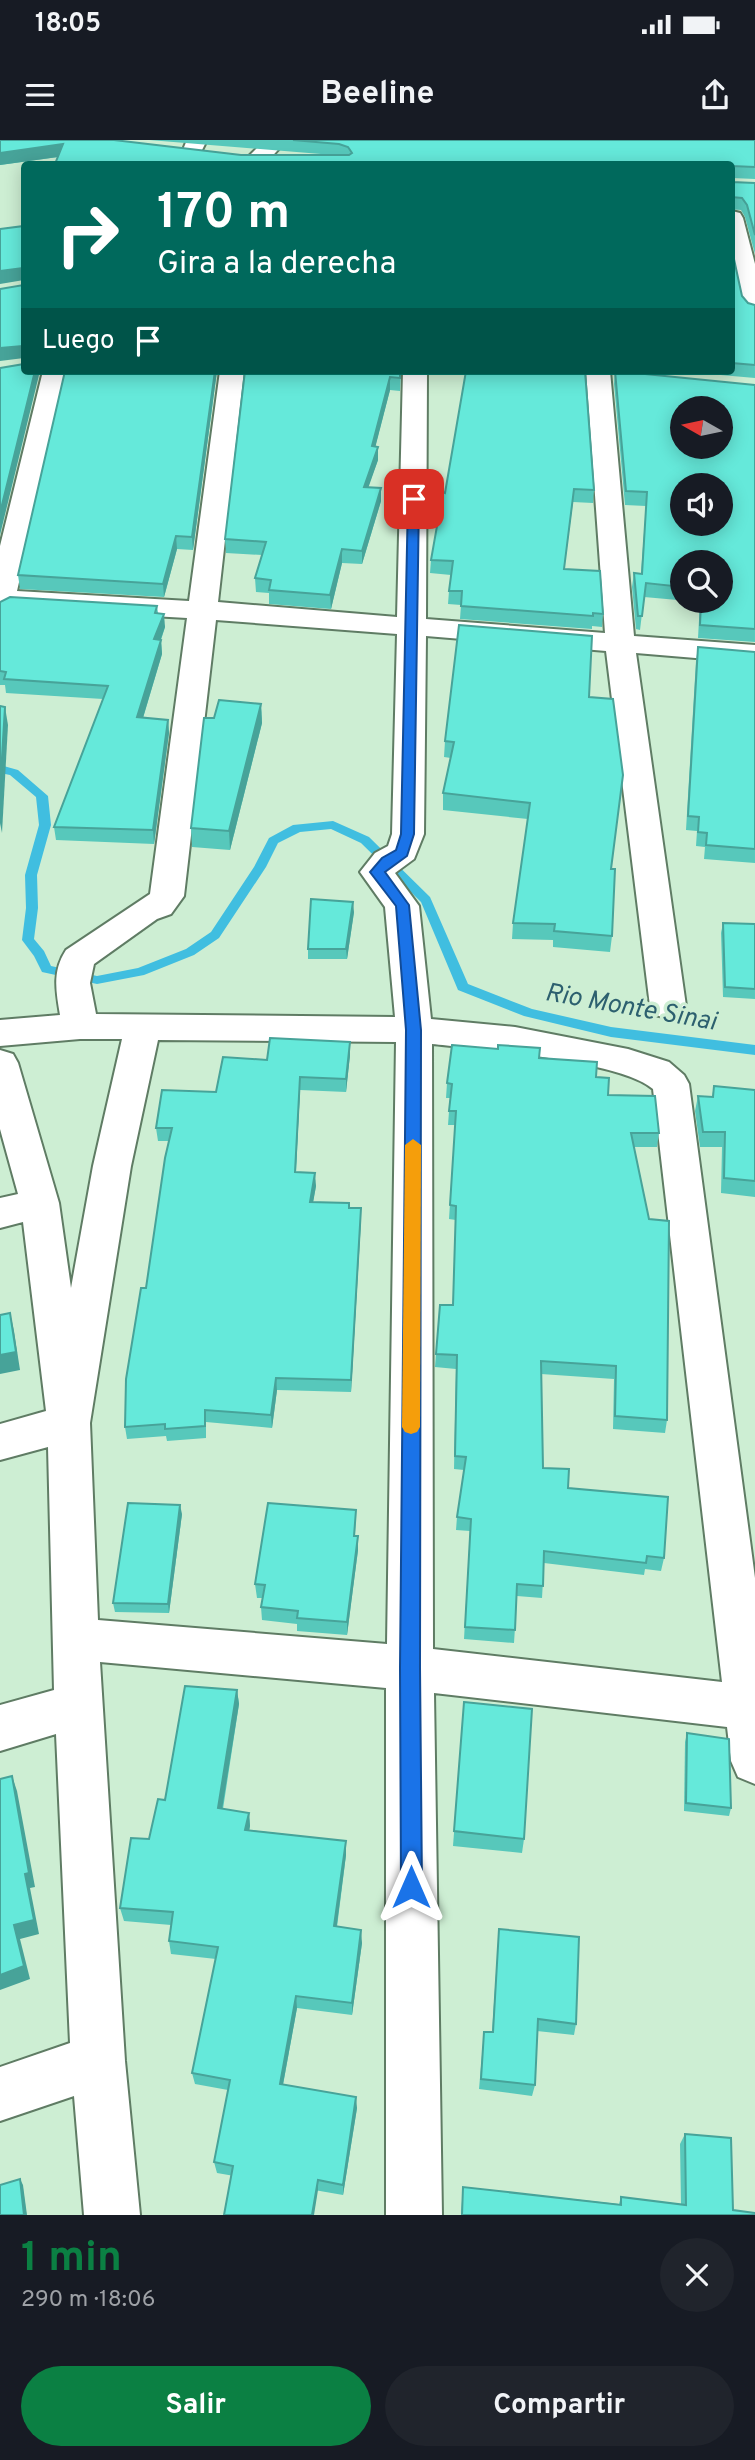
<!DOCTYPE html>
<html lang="es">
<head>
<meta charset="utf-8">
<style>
  :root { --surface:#171b24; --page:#20242c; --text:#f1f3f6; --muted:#9ea1a6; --accent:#0b8043 }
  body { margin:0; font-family:Overpass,sans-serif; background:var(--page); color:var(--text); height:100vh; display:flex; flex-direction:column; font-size:26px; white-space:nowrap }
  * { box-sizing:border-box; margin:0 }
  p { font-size:23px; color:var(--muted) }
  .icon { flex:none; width:38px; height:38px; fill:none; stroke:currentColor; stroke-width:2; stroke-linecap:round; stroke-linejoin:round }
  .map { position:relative; height:2075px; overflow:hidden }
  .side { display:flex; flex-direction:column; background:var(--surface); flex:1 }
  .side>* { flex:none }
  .top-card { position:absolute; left:21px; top:21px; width:714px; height:214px; border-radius:7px; box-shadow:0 4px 18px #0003; background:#00695c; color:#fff; overflow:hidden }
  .needle { width:46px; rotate:279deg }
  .controls { position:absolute; left:670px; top:256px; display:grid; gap:14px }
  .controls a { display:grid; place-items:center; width:63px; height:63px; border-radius:50%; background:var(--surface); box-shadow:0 4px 18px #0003; font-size:35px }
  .pin { position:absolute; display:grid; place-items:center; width:60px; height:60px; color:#fff; margin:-30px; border-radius:14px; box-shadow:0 4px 10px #0006 }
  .me { position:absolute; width:77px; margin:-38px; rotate:0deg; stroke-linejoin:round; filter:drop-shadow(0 0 5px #0008) }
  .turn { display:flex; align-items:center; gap:24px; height:147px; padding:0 21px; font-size:32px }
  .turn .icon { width:91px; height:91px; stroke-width:2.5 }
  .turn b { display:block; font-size:49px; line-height:60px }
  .then { display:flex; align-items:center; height:66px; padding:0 21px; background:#0003; gap:14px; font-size:26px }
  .round { display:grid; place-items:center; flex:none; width:74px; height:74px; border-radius:37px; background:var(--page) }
  .overview { display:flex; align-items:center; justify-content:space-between; height:119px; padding:0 21px }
  h1 { font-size:42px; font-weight:700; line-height:52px; color:var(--accent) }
  .primary-button { display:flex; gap:14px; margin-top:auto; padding:14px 21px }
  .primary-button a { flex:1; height:80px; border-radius:42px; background:var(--accent); color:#fff; font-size:28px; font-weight:700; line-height:80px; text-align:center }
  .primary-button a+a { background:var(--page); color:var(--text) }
  .status { display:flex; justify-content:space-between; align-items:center; height:49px; padding:0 35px; background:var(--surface); direction:ltr }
  .status svg { height:19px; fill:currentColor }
  header { display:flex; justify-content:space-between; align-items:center; height:91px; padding:0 21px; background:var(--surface); font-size:32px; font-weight:700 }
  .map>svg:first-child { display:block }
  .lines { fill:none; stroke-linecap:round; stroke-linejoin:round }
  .stream { fill:#40bee0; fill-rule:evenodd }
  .minor-casing { stroke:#5f7c64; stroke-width:4 }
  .minor { fill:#fff; fill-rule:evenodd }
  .wall { fill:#57c8bb; fill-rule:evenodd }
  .shaded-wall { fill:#47a399 }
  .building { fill:#65e9da; stroke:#47a399; stroke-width:2; fill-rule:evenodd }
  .route { fill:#1a73e8; stroke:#114b97; stroke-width:2 }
  .slow { fill:#f59e0b }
  .labels { text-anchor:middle; stroke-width:7; stroke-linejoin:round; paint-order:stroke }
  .water-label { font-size:26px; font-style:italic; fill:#2d606f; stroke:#cdeed3 }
</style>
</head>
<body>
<div class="status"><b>18:05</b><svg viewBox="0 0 49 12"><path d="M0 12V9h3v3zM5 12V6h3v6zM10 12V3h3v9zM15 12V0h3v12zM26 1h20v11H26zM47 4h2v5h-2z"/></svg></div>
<header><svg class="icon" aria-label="menu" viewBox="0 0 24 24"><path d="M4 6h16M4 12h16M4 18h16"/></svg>Beeline<svg class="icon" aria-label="share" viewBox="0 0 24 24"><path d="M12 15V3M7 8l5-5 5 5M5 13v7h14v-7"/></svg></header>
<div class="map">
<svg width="755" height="2075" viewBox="0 0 755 2075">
  <rect width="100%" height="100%" fill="#cdeed3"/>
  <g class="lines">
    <!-- stream -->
    <path class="stream" d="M0,625L18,630L48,656L51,685L37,735L38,768L34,799L44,811L51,826L97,836L138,828L186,809L211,792L254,727L269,698L293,685L333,681L369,697L430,757L468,844L532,869L611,887L755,905V915L611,897L524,876L458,850L421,762L361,703L331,689L300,692L278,703L266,727L219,798L194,815L144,835L97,844L42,832L34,816L22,800L26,768L25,735L39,685L36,657L10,635L0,633Z"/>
    <!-- minor casing -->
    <g class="minor-casing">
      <g id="minor">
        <path d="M187,0H207L199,16H185L182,12Z"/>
        <path d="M265,0H287L265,24H245L249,16Z"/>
        <path d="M732,71L740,73L743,78L755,124V175L747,173L743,168L732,120Z"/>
        <path d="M43,231H67L17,451L189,461L220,231H244L218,462L397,477L403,231H427L426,479L605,493L586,231H610L634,496L755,505V523L636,513L686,866L681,875L668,878L655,875L650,866L606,511L426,496L424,694L414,719L395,733L419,766L431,879L515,887L628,909L669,922L684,935L689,944L755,1438V1644L738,1637L731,1621L727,1587L434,1553L442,2075H386V1548L100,1522L125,1921L140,2075H84L74,1956L0,1981V1927L70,1903L56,1594L0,1611V1565L54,1550L48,1307L0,1320V1284L46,1271L23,1082L0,1088V1058L18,1054L0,989V910L13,914L18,923L59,1063L71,1148L93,1026L122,899H80L0,906V880L60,875C56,851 52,831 66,810L150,754L187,478L12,468L0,474V406ZM216,480L397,494L392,694L388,706L375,713L360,732L385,767L395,877L96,874L90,843L94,824L157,779L171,774L184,756ZM158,900L396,902L387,1504L98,1480L90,1283L131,1026ZM432,904C479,909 621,921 653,949L722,1542L433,1509Z"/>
      </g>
    </g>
    <!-- minor -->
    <use href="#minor" class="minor"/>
  </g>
  <!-- wall -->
  <g class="wall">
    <path d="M0,0L241,15H333L149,0H755V39L732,38V42L755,43V114L745,77L741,70L58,17L0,25Z"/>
    <path d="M732,110L742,156L748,163L755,165V238L675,231H732Z"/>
    <path d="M217,231L193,410L177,409L164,457L20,449L18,435Z"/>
    <path d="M245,231H401L400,251L390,250L375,307L378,320L368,347L381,348V361L362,424L342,423L331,469L269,464V453L256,452L255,438L262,415L226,413L225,399Z"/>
    <path d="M466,231L594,350L593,363L573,362L564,430L603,474L602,487L592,486V489L460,479L461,465L448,464L449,451L451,435L430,433L431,420L445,353Z"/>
    <path d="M615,231L755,245V502L698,498L700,462L644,457L640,490L636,489L632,447L634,433H641L646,366L625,365L614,244ZM682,422L721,460H682Z"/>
    <path d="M0,462L157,466L158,473L165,487L161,500L162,514L143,578L168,580L169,593L154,704L56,700L54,687L103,559L6,553L5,545H0Z"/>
    <path d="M698,507L755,512V723L704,719L705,707L696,706L697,691L686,690L696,521Z"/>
    <path d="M589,557L611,729L612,796L610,812L553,807V800L512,799L513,783L528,679L443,670V653L451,618L444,617L445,601Z"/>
    <path d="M261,564L262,583L230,710L192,707L191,688L214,578Z"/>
    <path d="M354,772L347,819H308V809Z"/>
    <path d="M723,783L755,784V859L723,857L721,793Z"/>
    <path d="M350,915L346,952L300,950L296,1032L316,1046L313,1062L349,1068H361L351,1252L277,1250L272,1288L206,1282V1298L167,1301L166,1296L127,1299L125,1287L146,1148L169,1001H158L156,988L267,920Z"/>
    <path d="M539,918L596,937L608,955L659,993L657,1007H634L667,1280L665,1293L613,1289L614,1239L541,1234L543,1328L664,1418L661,1431L645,1429L644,1435L544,1423L542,1458L517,1456L514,1503L464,1499L470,1391L456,1390L457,1377L464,1330L454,1329L456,1229L435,1227L436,1214L453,1165L456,1080L449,1079L455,985H448L450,958H446L447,943Z"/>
    <path d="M714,946L755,950V1057L721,1053L722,1007H700L695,971L698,956L712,957Z"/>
    <path d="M356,1370L355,1396H358V1410L347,1495L297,1491V1484L262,1480L261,1467L263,1458H257L255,1444Z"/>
    <path d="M182,1374L169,1473L115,1472L113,1463Z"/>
    <path d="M237,1550L239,1564L223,1669L249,1673L250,1686L249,1690L346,1701V1715L337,1787L362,1803L352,1875L297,1868L283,1945L357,1968L343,2055L217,2033L214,2022L228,1950L195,1944L192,1933L216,1819L171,1814L169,1801L171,1785L124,1781L120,1768L165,1660Z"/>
    <path d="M464,1562L524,1699L522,1713L453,1706Z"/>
    <path d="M687,1593L731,1668L729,1676L684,1671L685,1602Z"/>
    <path d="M499,1789L576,1884L574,1895L537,1891L535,1945L532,1956L479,1949L484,1892H492Z"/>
    <path d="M685,1994L733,2070L755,2075H461L463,2047L619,2064L621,2057L681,2064L680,2004Z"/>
  </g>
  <!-- shaded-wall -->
  <g class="shaded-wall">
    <path d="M63,4L65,16L0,25V13Z"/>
    <path d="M24,128V140L0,144V131Z"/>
    <path d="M22,206L24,218L0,221V208Z"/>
    <path d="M35,231H40L0,395V373Z"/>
    <path d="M215,231H217L193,410L192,397Z"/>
    <path d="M390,237V250L372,320V306Z"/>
    <path d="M378,307V320L364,360V347Z"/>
    <path d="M381,348V361L362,424V411Z"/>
    <path d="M176,396L177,409L164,457L163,444Z"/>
    <path d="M342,409V423L331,469L330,455Z"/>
    <path d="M164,474L165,487L156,513L154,499Z"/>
    <path d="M161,500L162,514L139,591L137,577Z"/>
    <path d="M261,564L262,583L230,710L229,691Z"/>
    <path d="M5,567L8,585L2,693L0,683V651Z"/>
    <path d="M168,580L169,593L154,704L153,690Z"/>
    <path d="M353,762L354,772L347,819L346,809Z"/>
    <path d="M350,902V915L346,952V939Z"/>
    <path d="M300,937V950L295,1044V1032Z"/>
    <path d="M315,1033L316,1046L311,1074L310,1062Z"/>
    <path d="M361,1068V1081L351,1252V1240Z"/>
    <path d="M10,1173L14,1191L20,1230L0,1234V1215Z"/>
    <path d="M276,1238L277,1250L272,1288L271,1275Z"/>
    <path d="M180,1365L182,1374L169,1473L168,1464Z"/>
    <path d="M358,1396V1410L347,1495V1482Z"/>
    <path d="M237,1550L239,1564L220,1682L218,1668Z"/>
    <path d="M12,1636L17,1651L35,1747L30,1748L39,1794L20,1799L30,1839L0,1850V1835L14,1785L25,1734Z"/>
    <path d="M249,1673L250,1686L247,1703L245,1690Z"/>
    <path d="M346,1701V1715L335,1799L334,1786Z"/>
    <path d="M361,1790L362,1803L352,1875V1863Z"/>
    <path d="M296,1856L297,1868L281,1955L280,1944Z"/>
    <path d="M356,1957L357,1968L343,2055V2045Z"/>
    <path d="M20,2039L23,2045L27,2075H24Z"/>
    <path d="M318,2040V2050L314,2075H312Z"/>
  </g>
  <!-- building -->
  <g class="building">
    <path d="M0,0H114L241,15H349L352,13L348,7L339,4L293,0H755V27L732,26V42L755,43V95L747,65L742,58L732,57V85V24H55L63,4L0,13Z"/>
    <path d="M24,86V215L22,206L0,208V149L24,145V128L0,131V89Z"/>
    <path d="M732,110L742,156L748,163L755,165V225L732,223Z"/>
    <path d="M24,224V231H35L0,373V228Z"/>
    <path d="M65,231H215L192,397L176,396L163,444L18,435Z"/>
    <path d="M245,231H400V238L390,237L372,306L378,307L364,347L381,348L362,411L342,409L330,455L269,450L271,440L255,438L266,402L225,399Z"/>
    <path d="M466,231H585L594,350L574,349L564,429L600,431L603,474L593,473V476L461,466L462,451H449L453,421L431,420L443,352L445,353Z"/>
    <path d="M615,231L755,245V489L700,485L701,460H721V422H682V447L646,443L642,476H638L634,433L642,434L647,352L626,351ZM682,268H721V306H682ZM682,345H721V383H682Z"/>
    <path d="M10,457L157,466L155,473L164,474L154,499L161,500L137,577L168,580L153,690L54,687L108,546L4,539L6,532L0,531V462Z"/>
    <path d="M459,485L592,496L589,557L613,559L623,635L611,729H615L612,796L554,791L555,784L513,783L530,663L443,653L454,602L445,601Z"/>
    <path d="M698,507L755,512V709L706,705L707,693L698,692L699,677L688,676Z"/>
    <path d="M219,560L261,564L229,691L191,688L204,578H214Z"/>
    <path d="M0,566L5,567L0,651Z"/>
    <path d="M311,759L353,762L346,809H308Z"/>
    <path d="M723,783L755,784V849L725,847Z"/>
    <path d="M270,898L350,902L346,939L300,937L295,1032L315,1033L310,1062L349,1063V1068H361L351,1240L276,1238L271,1275L205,1270V1286L165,1289V1284L125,1287L126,1239L141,1148H146L165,1018L172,988H156L162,950L216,952L223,917L267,920Z"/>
    <path d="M452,905L498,909V905L540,908L539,918L597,922L596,937L609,938L608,955L655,956L659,993H631L649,1079L669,1081L667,1280L615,1276L616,1226L541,1221L543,1328L569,1329L568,1348L668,1357L664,1418L647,1416L646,1423L544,1411L543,1446L517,1444L515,1490L465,1487L471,1379L457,1377L466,1317L455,1316L457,1215L436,1214L440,1165H453L456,1066L450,1065L456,971H449L452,944L447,943Z"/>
    <path d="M714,946L755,950V1041L724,1038L725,992H703L698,956L713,957Z"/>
    <path d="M10,1173L16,1212L0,1215V1175Z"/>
    <path d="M128,1363L180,1365L168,1464L113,1463Z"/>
    <path d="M268,1363L356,1370L354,1396H358L347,1482L297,1478L298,1471L261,1467L265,1445L255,1444Z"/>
    <path d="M185,1546L237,1550L218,1668L249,1673L245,1690L346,1701L334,1786L361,1790L352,1863L296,1856L280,1944L356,1957L343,2045L318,2040L312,2075H224L233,2026L214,2022L230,1940L192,1933L218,1807L169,1801L173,1772L120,1768L131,1698L149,1699L158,1659L165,1660Z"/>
    <path d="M464,1562L532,1569L524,1699L454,1691Z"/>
    <path d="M687,1593L729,1599L731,1668L686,1663Z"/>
    <path d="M12,1636L29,1733L25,1734L34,1780L14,1785L24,1826L0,1835V1639Z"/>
    <path d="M499,1789L579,1797L576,1884L538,1879L535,1945L481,1939L484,1892H493Z"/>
    <path d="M685,1994L731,1998L733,2070L755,2073V2075H462L463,2047L621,2065V2057L686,2065Z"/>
    <path d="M20,2039L24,2075H0V2045Z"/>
  </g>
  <!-- route -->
  <path class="route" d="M414,356L419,359L414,694L407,716L385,732L409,765L421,890L420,1528L422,1747L419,1754L411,1758L404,1754L401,1747L400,1528L406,890L396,766L370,732L382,718L396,710L401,694L408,359Z"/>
  <!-- slow -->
  <path class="slow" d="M413,999L421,1005L420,1287L417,1292L411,1294L405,1292L402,1287L405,1005Z"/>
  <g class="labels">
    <!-- water labels -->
    <g class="water-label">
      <text transform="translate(631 866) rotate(10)" y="9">Rio Monte Sinai</text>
    </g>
  </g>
</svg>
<div class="controls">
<a><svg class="needle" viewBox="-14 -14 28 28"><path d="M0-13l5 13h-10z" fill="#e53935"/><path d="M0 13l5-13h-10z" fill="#9ea1a6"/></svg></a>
<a><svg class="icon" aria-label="sound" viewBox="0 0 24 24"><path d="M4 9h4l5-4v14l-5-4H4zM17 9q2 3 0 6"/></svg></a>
<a><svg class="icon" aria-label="search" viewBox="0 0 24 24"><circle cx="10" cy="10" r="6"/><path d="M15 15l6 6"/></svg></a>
</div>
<div class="pin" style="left:414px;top:359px;background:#d93025"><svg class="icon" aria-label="arrive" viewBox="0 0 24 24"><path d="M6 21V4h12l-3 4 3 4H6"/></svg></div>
<svg class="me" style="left:411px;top:1747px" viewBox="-20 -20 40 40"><path d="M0-17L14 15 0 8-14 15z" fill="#1a73e8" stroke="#fff" stroke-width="4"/></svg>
<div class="top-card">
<div class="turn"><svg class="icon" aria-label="right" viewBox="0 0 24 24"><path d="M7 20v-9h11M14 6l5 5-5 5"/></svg><div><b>170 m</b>Gira a la derecha</div></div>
<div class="then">Luego<svg class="icon" aria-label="arrive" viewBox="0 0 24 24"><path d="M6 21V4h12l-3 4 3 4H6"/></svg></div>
</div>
</div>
<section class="side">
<div class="overview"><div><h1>1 min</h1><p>290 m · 18:06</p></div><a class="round"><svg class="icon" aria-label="close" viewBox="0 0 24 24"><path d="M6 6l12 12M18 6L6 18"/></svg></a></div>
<div class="primary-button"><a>Salir</a><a>Compartir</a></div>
</section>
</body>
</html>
